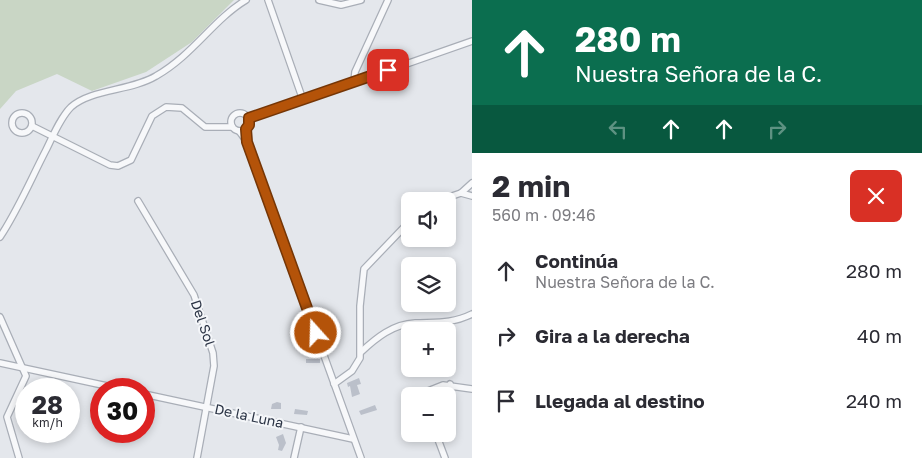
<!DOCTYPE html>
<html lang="es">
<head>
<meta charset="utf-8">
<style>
  :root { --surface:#fff; --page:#f2f2f3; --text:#2b2b33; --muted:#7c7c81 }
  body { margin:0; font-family:"Golos Text",sans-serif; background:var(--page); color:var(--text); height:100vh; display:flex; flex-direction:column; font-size:19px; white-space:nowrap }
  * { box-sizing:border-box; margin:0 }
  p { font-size:16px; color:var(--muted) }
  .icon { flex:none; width:28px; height:28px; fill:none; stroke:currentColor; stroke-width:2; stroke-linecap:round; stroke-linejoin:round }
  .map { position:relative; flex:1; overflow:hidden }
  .details { display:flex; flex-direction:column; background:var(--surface); width:450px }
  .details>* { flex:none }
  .guide { background:#0b6e4f; color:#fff; overflow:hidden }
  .controls { position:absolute; left:401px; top:192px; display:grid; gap:10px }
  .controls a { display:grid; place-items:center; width:55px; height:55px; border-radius:8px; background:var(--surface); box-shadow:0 2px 8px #0003; font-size:25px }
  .speed { position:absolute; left:15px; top:378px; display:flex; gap:10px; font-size:25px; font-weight:700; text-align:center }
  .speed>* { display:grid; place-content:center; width:65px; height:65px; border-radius:50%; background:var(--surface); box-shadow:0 2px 8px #0003; line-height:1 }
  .speed small { font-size:12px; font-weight:400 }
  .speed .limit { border:8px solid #d22; background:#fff; color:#111 }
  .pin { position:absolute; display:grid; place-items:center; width:42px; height:42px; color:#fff; margin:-21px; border-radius:10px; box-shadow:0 2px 8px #0006 }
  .me { position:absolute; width:55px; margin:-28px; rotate:340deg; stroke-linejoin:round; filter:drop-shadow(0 0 4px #0008) }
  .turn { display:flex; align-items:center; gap:18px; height:105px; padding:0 20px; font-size:22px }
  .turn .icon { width:65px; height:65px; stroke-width:2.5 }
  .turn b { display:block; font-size:35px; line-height:42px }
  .lanes { display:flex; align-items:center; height:48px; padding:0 20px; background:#0003; justify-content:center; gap:25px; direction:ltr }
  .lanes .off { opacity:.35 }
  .round { display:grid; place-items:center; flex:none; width:52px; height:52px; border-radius:8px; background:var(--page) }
  .overview { display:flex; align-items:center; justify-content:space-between; height:85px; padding:0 20px }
  h1 { font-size:30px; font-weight:700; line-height:38px }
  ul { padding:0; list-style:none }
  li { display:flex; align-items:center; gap:15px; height:65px; padding:0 20px }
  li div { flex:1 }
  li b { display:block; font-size:19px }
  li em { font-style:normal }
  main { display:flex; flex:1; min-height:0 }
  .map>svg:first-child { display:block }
  .green { fill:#c9d6c5 }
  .building { fill:#bbc0ca }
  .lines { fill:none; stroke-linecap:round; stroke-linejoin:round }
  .minor-casing { stroke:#a9aeb7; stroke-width:8 }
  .minor { stroke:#f7f8fa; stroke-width:5.5 }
  .route-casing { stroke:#753606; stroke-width:12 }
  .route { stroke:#b45309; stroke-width:9 }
  .labels { text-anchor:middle; stroke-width:4; stroke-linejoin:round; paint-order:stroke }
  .street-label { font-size:14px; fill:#2b3445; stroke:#f4f6f9 }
</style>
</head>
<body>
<main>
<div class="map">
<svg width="472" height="458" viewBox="0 0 472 458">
  <rect width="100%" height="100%" fill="#e4e7ec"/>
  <!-- green -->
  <path class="green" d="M0,0H234L192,42L146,72L92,91L57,74L16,91L0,109Z"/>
  <!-- building -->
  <g class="building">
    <rect x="306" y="359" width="14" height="4"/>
    <path d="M359,378L361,384L357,385L360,394L352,397L350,386L348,387L347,383Z"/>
    <path d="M277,402L281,403V409H271L272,404Z"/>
    <path d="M375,405L377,410L361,415L359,411Z"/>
    <path d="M295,409L308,411L307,415L294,414Z"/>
    <path d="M283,434L286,443L282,451L278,450L279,445L276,437Z"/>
  </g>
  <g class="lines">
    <!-- minor casing -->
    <g class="minor-casing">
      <g id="minor">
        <path d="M268,0L303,100"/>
        <path d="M319,0L341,5L361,0"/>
        <path d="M354,81L355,72L388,0"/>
        <circle cx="22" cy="123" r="10"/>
        <circle cx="240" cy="122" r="9"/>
        <path d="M249,119L472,41"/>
        <path d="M32,126L110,165L118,166L131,160L152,116L166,107L182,108L205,127H232"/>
        <path d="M239,131L247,142L361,458"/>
        <path d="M461,193L472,196"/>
        <path d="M138,201L194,295L213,353L214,366L197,458"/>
        <path d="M437,201L461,193L472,183"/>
        <path d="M0,237C18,210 31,179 46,150C53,136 60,118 71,107C91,89 131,91 156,76C193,55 213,20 246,0"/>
        <path d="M0,317L26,376L7,417L19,458"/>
        <path d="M361,352C376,338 393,324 415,323C436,322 452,324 472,314"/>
        <path d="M0,363L121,389"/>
        <path d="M334,384L352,371L360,358V306L364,269L410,221"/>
        <path d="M144,394L353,439"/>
        <path d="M423,396V393L443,385L472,389"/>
        <path d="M444,396L450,384"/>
        <path d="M436,434L445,458"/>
        <path d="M294,458L301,427"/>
      </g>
    </g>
    <!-- minor -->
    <use href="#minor" class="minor"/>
  </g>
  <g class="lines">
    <!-- route casing -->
    <g class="route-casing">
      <path id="route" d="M316,333L247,142L246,129L249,125V118L388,70"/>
    </g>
    <!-- route -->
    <use href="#route" class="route"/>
  </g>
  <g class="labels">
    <!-- street labels -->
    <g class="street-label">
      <text transform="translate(203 323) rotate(71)" y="5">Del Sol</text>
      <text transform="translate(249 416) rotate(12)" y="5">De la Luna</text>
    </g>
  </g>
</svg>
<div class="controls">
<a><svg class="icon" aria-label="sound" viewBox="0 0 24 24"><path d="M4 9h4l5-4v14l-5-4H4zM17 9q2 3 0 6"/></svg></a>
<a><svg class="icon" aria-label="layers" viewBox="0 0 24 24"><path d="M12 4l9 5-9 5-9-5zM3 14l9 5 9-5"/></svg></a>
<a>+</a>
<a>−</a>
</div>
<div class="speed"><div>28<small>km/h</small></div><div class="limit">30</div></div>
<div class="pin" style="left:388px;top:70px;background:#d93025"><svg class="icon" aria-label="arrive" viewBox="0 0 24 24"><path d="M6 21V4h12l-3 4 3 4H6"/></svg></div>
<svg class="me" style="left:316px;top:333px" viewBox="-20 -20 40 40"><circle r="17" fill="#b45309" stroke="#fff" stroke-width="3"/><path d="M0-11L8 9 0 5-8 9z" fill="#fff"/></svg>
</div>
<section class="details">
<div class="guide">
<div class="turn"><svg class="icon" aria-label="ahead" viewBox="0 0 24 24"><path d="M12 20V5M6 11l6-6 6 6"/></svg><div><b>280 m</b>Nuestra Señora de la C.</div></div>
<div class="lanes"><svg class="icon off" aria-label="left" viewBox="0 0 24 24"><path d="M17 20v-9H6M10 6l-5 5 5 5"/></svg><svg class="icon" aria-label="ahead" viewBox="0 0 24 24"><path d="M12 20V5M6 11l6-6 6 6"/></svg><svg class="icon" aria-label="ahead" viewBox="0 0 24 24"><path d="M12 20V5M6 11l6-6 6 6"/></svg><svg class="icon off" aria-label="right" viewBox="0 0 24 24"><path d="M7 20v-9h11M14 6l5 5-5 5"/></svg></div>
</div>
<div class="overview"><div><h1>2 min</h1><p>560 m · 09:46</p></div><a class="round" style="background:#d93025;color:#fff"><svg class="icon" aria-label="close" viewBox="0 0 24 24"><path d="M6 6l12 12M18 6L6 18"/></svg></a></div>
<ul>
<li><svg class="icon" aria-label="ahead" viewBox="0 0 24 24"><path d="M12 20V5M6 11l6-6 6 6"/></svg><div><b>Continúa</b><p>Nuestra Señora de la C.</p></div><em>280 m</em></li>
<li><svg class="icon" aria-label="right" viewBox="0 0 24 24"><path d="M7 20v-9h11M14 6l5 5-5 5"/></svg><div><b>Gira a la derecha</b></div><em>40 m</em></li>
<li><svg class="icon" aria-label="arrive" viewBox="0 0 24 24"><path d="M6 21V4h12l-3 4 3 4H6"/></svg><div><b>Llegada al destino</b></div><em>240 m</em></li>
</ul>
</section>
</main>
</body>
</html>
